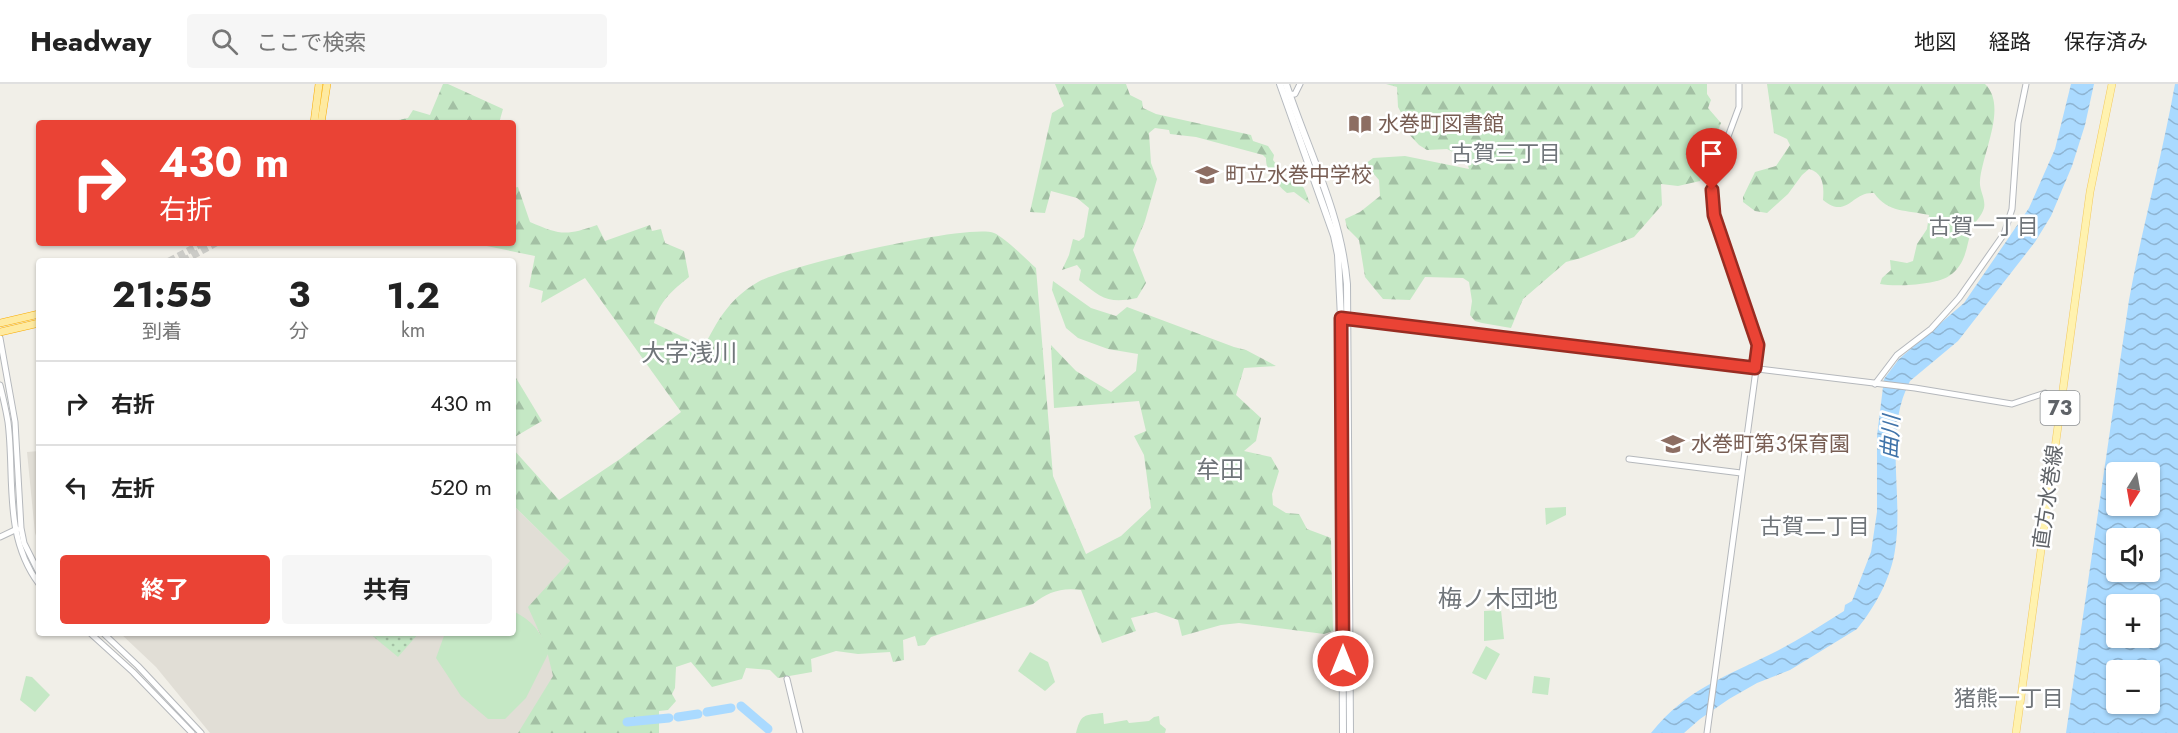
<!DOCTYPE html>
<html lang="ja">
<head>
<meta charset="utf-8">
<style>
  :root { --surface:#fff; --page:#f6f6f6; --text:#222; --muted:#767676; --line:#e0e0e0; --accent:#ea4335 }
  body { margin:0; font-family:Jost,"Noto Sans JP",sans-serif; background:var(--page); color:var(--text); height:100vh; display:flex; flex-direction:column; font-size:22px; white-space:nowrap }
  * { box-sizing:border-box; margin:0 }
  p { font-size:20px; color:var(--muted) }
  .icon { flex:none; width:33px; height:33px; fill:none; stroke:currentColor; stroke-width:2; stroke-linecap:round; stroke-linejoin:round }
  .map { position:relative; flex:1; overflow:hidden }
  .sheet { position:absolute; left:36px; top:174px; width:480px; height:378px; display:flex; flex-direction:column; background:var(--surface); border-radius:6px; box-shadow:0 2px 4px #0004 }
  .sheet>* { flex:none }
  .banner { position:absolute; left:36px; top:36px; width:480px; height:126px; border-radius:6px; box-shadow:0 2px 4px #0004; background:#ea4335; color:#fff; overflow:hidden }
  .needle { width:39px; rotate:191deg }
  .controls { position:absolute; left:2106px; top:378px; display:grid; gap:12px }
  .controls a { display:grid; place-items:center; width:54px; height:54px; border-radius:6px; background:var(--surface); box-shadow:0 2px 4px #0004; font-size:30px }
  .pin { position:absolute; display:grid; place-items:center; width:51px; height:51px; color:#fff; margin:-62px -26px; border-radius:50% 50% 50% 0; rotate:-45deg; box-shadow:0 0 6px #0007 }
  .pin .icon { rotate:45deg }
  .me { position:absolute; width:66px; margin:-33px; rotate:0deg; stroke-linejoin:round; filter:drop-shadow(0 0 4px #0008) }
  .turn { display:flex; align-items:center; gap:21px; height:126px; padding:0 24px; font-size:27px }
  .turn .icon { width:78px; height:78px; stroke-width:2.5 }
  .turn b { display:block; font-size:42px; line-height:51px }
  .eta { display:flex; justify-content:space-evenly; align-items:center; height:102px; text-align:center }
  .eta b { font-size:36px; font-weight:700; line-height:42px }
  .button { display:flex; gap:12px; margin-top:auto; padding:12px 24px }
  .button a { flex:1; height:69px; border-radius:6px; background:var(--accent); color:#fff; font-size:24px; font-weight:700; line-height:69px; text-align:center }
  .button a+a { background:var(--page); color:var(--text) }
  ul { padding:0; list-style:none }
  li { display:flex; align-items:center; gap:18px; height:84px; padding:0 24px; border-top:2px solid var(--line) }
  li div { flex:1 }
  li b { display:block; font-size:22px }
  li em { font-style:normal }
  header { display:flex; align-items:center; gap:36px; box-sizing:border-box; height:84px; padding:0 30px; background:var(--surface); border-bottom:2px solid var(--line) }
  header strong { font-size:28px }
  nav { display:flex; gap:33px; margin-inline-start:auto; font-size:21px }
  .search { width:420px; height:54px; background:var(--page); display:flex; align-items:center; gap:15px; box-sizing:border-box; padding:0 21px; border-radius:6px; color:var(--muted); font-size:22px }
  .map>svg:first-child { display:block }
  .education { fill:#e1ded6 }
  .grass { fill:url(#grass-dots) }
  .forest { fill:url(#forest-firs) }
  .park { fill:#c5e8c5 }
  .water { fill:url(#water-waves); fill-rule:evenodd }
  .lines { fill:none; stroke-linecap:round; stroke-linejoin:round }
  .river { stroke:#aadaff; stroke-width:9 }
  .trunk-tunnel { stroke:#ccccc8; stroke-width:7; stroke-dasharray:7 3.5; stroke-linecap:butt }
  .tertiary-casing { stroke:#b5b8bc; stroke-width:7 }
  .secondary-casing { stroke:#b6babf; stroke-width:8 }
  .primary-casing { stroke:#f2c960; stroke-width:8 }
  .trunk-casing { stroke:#f9ab00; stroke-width:8 }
  .tertiary { stroke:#fff; stroke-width:5 }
  .secondary { stroke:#fff; stroke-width:6 }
  .primary { stroke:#fff2af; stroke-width:7 }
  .trunk { stroke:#feeaa1; stroke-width:7 }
  .route-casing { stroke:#982c22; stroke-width:15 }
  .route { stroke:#ea4335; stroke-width:10 }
  .labels { text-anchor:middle; stroke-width:5; stroke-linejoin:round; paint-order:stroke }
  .shield { fill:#fff; stroke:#8f9295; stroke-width:1.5 }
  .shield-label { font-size:20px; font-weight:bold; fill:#5f6368 }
  .education-label { font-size:21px; fill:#785e54; stroke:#fff; text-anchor:start }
  .street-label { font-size:21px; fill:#5f6368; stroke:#fff }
  .neighbourhood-label { font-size:22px; fill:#70757a; stroke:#fff }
  .water-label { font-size:22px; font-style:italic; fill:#4174aa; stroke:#fff }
  .quarter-label { font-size:24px; fill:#70757a; stroke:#fff }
</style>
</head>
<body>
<header>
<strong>Headway</strong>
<div class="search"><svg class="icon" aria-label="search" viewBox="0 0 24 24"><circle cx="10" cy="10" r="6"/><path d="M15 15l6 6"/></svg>ここで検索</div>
<nav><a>地図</a><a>経路</a><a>保存済み</a></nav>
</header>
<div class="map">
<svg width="2178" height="649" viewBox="0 0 2178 649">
  <defs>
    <pattern id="grass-dots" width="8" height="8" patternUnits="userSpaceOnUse" patternTransform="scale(1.5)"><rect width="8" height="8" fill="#c5e8c5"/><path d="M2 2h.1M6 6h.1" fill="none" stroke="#a3c0a4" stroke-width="1.8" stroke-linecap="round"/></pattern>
    <pattern id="forest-firs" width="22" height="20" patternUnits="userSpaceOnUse" patternTransform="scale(1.5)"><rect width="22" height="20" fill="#c5e8c5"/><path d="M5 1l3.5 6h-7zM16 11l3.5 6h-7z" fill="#a3c0a4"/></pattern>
    <pattern id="water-waves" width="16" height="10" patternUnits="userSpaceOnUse" patternTransform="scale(1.5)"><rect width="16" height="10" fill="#aadaff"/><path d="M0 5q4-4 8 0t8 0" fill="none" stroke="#8eb4d2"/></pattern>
  </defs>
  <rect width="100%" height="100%" fill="#f1efe8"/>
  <!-- education -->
  <g class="education">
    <path d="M39,367V460L35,449L27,368Z"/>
    <path d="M513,421L570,477L546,563L558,594V649H210L156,583L120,549H513Z"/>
  </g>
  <!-- grass -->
  <path class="grass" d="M369,549L374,550L375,553L379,549H419L398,573Z"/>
  <!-- forest -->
  <g class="forest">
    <path d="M443,0H448L503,25L499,39H384L408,34L413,26L430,31Z"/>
    <path d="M1055,0H1126L1130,11L1142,17L1143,24L1156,30L1251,51L1253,57L1268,62L1274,71L1273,76L1286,93C1303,95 1305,106 1310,120L1294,108L1287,109C1277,101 1265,86 1266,74L1263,71L1196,53L1170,50L1169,46L1155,44L1149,49L1151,79L1157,95L1145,137L1133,166L1146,199L1137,214C1108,220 1101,214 1079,196L1081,186L1077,181L1062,186L1069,171L1073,155L1079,157L1084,153L1089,124L1077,114L1051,107L1045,129L1030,128L1052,29L1064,22Z"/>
    <path d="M1386,0H1707V10L1711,16L1708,24L1721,39L1700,97L1678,102L1661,100L1662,121L1634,153L1581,174L1566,178L1523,215L1511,244L1482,239L1475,237L1470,231L1472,217L1469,198L1463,194L1425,193L1410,216L1383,215L1365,193L1359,156L1347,144L1345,135L1360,128L1380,112L1379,96L1365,80L1373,74L1405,72L1469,85L1466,75L1447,65L1427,66L1419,61L1405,46V36L1398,23L1397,3Z"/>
    <path d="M1767,0H1985C2008,22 1982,69 1980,97C1979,106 1986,115 1984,124C1982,132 1975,137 1972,144C1966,162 1967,180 1949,192C1936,201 1895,203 1880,200L1882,194L1891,186L1890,176L1907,179L1913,177L1917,160L1927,145L1929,131C1907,126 1888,129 1874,109C1852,107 1847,136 1823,116C1824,103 1824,89 1809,85L1802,91L1788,110L1767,129L1755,127L1743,118V113L1755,88L1776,82L1790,61L1787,55L1774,49Z"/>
    <path d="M518,103L530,138C560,151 566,152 597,141L605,157L650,141L652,147L661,145L665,159L684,167L689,193C673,206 659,217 654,239L700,261L706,259C720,232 731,214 758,198C786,182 968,139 994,149C1004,153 1026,175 1036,184L1053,392L1086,470L1121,452L1151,424L1144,371L1134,352L1146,347L1139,317L1054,324L1051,261L1076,287L1111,308L1136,287L1138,270L1108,265L1078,254L1066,244L1052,206L1053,197L1091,224L1116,232L1127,223L1234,263L1246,266L1276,282L1244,284L1236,311L1261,334L1256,357L1244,367L1271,373L1279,387L1272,410L1273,421L1286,429L1299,430L1307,445L1331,454L1333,547L1324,550L1239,539L1221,541L1182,552L1178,536L1156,528L1131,534L1136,547L1102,559L1081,506C1062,503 1047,508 1033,520L931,553L925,561L918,562L915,552L903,556L904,576L893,578L890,568L858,570L836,567L811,575L812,588L778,594L770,586L746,584L742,595L712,603L691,578L676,583L675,604L672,610L676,617L668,626L659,627V649H518L553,592L546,563L528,523L570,477L513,421V365L559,416L620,375L681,328L585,194L541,219L543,207L529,203L535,172L472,159H513V104Z"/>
    <path d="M513,289L542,337L513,354Z"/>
  </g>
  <!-- park -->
  <g class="park">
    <path d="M1566,423V431L1546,441L1545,424Z"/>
    <path d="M1501,526L1504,555L1484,557V527Z"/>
    <path d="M513,527C534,538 540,547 549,568L526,614L505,635H488L461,612L436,574L445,549H513Z"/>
    <path d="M1486,562L1500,570L1486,596L1472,589Z"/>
    <path d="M1030,568L1048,578L1055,598L1045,607L1018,587Z"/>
    <path d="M26,592L32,593L50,611L35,628L20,616Z"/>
    <path d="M1534,592L1550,594L1548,611L1532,609Z"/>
    <path d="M1103,629L1104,640L1127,636L1129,639L1149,637L1154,633L1159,632L1160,640L1166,645L1165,649H1076C1081,630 1084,631 1103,629Z"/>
  </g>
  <!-- water -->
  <g class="water">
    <path d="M2071,0H2094L2085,41L2072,82L2051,132L2035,158L1958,257L1910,297C1883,348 1904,411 1895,466C1891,494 1875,523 1857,545L1790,586L1757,599L1729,615L1700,635L1684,649H1651C1687,604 1728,592 1777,567C1800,555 1822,541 1844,527L1845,521L1852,517L1871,468L1877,428V352L1884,295L1899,275L1964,219L2029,124L2055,65Z"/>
    <path d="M2175,0H2178V649H2066L2129,216C2142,144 2162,73 2175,0ZM2116,388H2150V422H2116ZM2116,454H2150V488H2116ZM2116,520H2150V554H2116ZM2116,586H2150V620H2116Z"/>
  </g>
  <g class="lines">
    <!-- river -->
    <g class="river">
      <path d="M741,622L768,645"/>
      <path d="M707,628L731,624"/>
      <path d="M678,633L698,630"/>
      <path d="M627,638L669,634"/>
    </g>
    <!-- trunk-tunnel -->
    <g class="trunk-tunnel">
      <path d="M169,177L203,159"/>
      <path d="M183,177L216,159"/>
    </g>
    <!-- tertiary casing -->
    <g class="tertiary-casing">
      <g id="tertiary">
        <path d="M1286,11L1295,10L1300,0"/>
        <path d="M1346,235L1915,304L2012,320L2045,309"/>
        <path d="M0,254L15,338L21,444L24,459L39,489"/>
        <path d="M1875,300L1897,271L1931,245L1959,214L2004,150L2012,125L2018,39L2026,0"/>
        <path d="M0,301C3,313 6,326 8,338C15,393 3,452 39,500"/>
        <path d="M1629,375L1741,389"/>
        <path d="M0,453L17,445"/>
        <path d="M90,549L133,588L192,649"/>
        <path d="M103,549L138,582L201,649"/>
        <path d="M787,595L800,649"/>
        <path d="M1707,649L1758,271L1757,261L1714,131L1712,106L1713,93L1739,23V0"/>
      </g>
    </g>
    <!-- secondary casing -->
    <g class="secondary-casing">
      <g id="secondary">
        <path d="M1280,0L1334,152L1338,171L1341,234L1343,649"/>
        <path d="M1286,0C1308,67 1341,129 1347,200L1350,649"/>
      </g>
    </g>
    <!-- primary casing -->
    <g class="primary-casing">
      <path id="primary" d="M2016,649L2090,108L2112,0"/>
    </g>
    <!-- trunk casing -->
    <g class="trunk-casing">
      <g id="trunk">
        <path d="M314,39L319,0"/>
        <path d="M321,39L327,0"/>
        <path d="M0,239L39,230"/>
        <path d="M0,248L39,239"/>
      </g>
    </g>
    <!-- tertiary -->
    <use href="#tertiary" class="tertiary"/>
    <!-- secondary -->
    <use href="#secondary" class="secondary"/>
    <!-- primary -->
    <use href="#primary" class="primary"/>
    <!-- trunk -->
    <use href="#trunk" class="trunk"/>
  </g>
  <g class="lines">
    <!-- route casing -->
    <g class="route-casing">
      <path id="route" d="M1343,577L1341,234L1755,284L1758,261L1714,131L1712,106"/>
    </g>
    <!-- route -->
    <use href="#route" class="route"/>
  </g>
  <!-- icons -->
  <defs>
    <g id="library-bare" transform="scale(1.8)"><path d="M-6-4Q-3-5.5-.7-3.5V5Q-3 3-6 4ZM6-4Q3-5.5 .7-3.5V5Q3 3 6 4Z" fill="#8d6e63" stroke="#fff" stroke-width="2.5" paint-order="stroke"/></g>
    <g id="school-bare" transform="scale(1.8)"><path d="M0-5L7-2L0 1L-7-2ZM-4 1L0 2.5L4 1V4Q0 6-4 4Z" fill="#8d6e63" stroke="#fff" stroke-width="2.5" paint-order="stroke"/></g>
  </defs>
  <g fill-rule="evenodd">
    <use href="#library-bare" x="1360" y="40"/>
    <use href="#school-bare" x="1207" y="91"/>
    <use href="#school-bare" x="1673" y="360"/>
  </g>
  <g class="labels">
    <!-- shield labels -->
    <rect class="shield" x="2040.5" y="307" width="39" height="34" rx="4.5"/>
    <g class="shield-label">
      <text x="2060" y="331">73</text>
    </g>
    <!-- education labels -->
    <g class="education-label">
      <text x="1378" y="47">水巻町図書館</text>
      <text x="1225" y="98">町立水巻中学校</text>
      <text x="1691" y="367">水巻町第３保育園</text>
    </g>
    <!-- street labels -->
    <g class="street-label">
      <text transform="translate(2048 413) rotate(-82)" y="7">直方水巻線</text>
    </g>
    <!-- neighbourhood labels -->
    <g class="neighbourhood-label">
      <text x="1506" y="77">古賀三丁目</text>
      <text x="1984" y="150">古賀一丁目</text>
      <text x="1815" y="450">古賀二丁目</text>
      <text x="2009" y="622">猪熊一丁目</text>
    </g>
    <!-- water labels -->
    <g class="water-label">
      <text transform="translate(1890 353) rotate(-87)" y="8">曲川</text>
    </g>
    <!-- quarter labels -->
    <g class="quarter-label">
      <text x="689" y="277">大字浅川</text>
      <text x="1220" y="394">牟田</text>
      <text x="1498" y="523">梅ノ木団地</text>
    </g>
  </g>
</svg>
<div class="controls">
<a><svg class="needle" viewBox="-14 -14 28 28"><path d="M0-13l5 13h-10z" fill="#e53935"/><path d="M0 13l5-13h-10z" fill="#767676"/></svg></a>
<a><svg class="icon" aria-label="sound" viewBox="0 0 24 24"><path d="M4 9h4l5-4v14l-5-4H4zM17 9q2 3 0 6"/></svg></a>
<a>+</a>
<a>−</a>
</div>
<div class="pin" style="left:1712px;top:106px;background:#d93025"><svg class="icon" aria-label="arrive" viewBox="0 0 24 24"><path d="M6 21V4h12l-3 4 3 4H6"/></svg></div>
<svg class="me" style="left:1343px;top:577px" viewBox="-20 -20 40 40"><circle r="17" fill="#ea4335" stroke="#fff" stroke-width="3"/><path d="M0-11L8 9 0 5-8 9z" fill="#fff"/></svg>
<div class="banner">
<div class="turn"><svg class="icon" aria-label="right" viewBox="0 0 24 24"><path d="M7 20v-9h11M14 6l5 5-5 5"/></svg><div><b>430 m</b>右折</div></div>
</div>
<section class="sheet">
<div class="eta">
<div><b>21:55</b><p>到着</p></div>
<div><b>3</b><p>分</p></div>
<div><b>1.2</b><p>km</p></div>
</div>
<ul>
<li><svg class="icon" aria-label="right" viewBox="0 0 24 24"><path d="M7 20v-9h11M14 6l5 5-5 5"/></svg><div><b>右折</b></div><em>430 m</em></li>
<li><svg class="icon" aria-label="left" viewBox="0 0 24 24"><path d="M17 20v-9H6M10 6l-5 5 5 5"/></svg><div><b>左折</b></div><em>520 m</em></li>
</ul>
<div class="button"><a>終了</a><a>共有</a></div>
</section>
</div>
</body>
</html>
